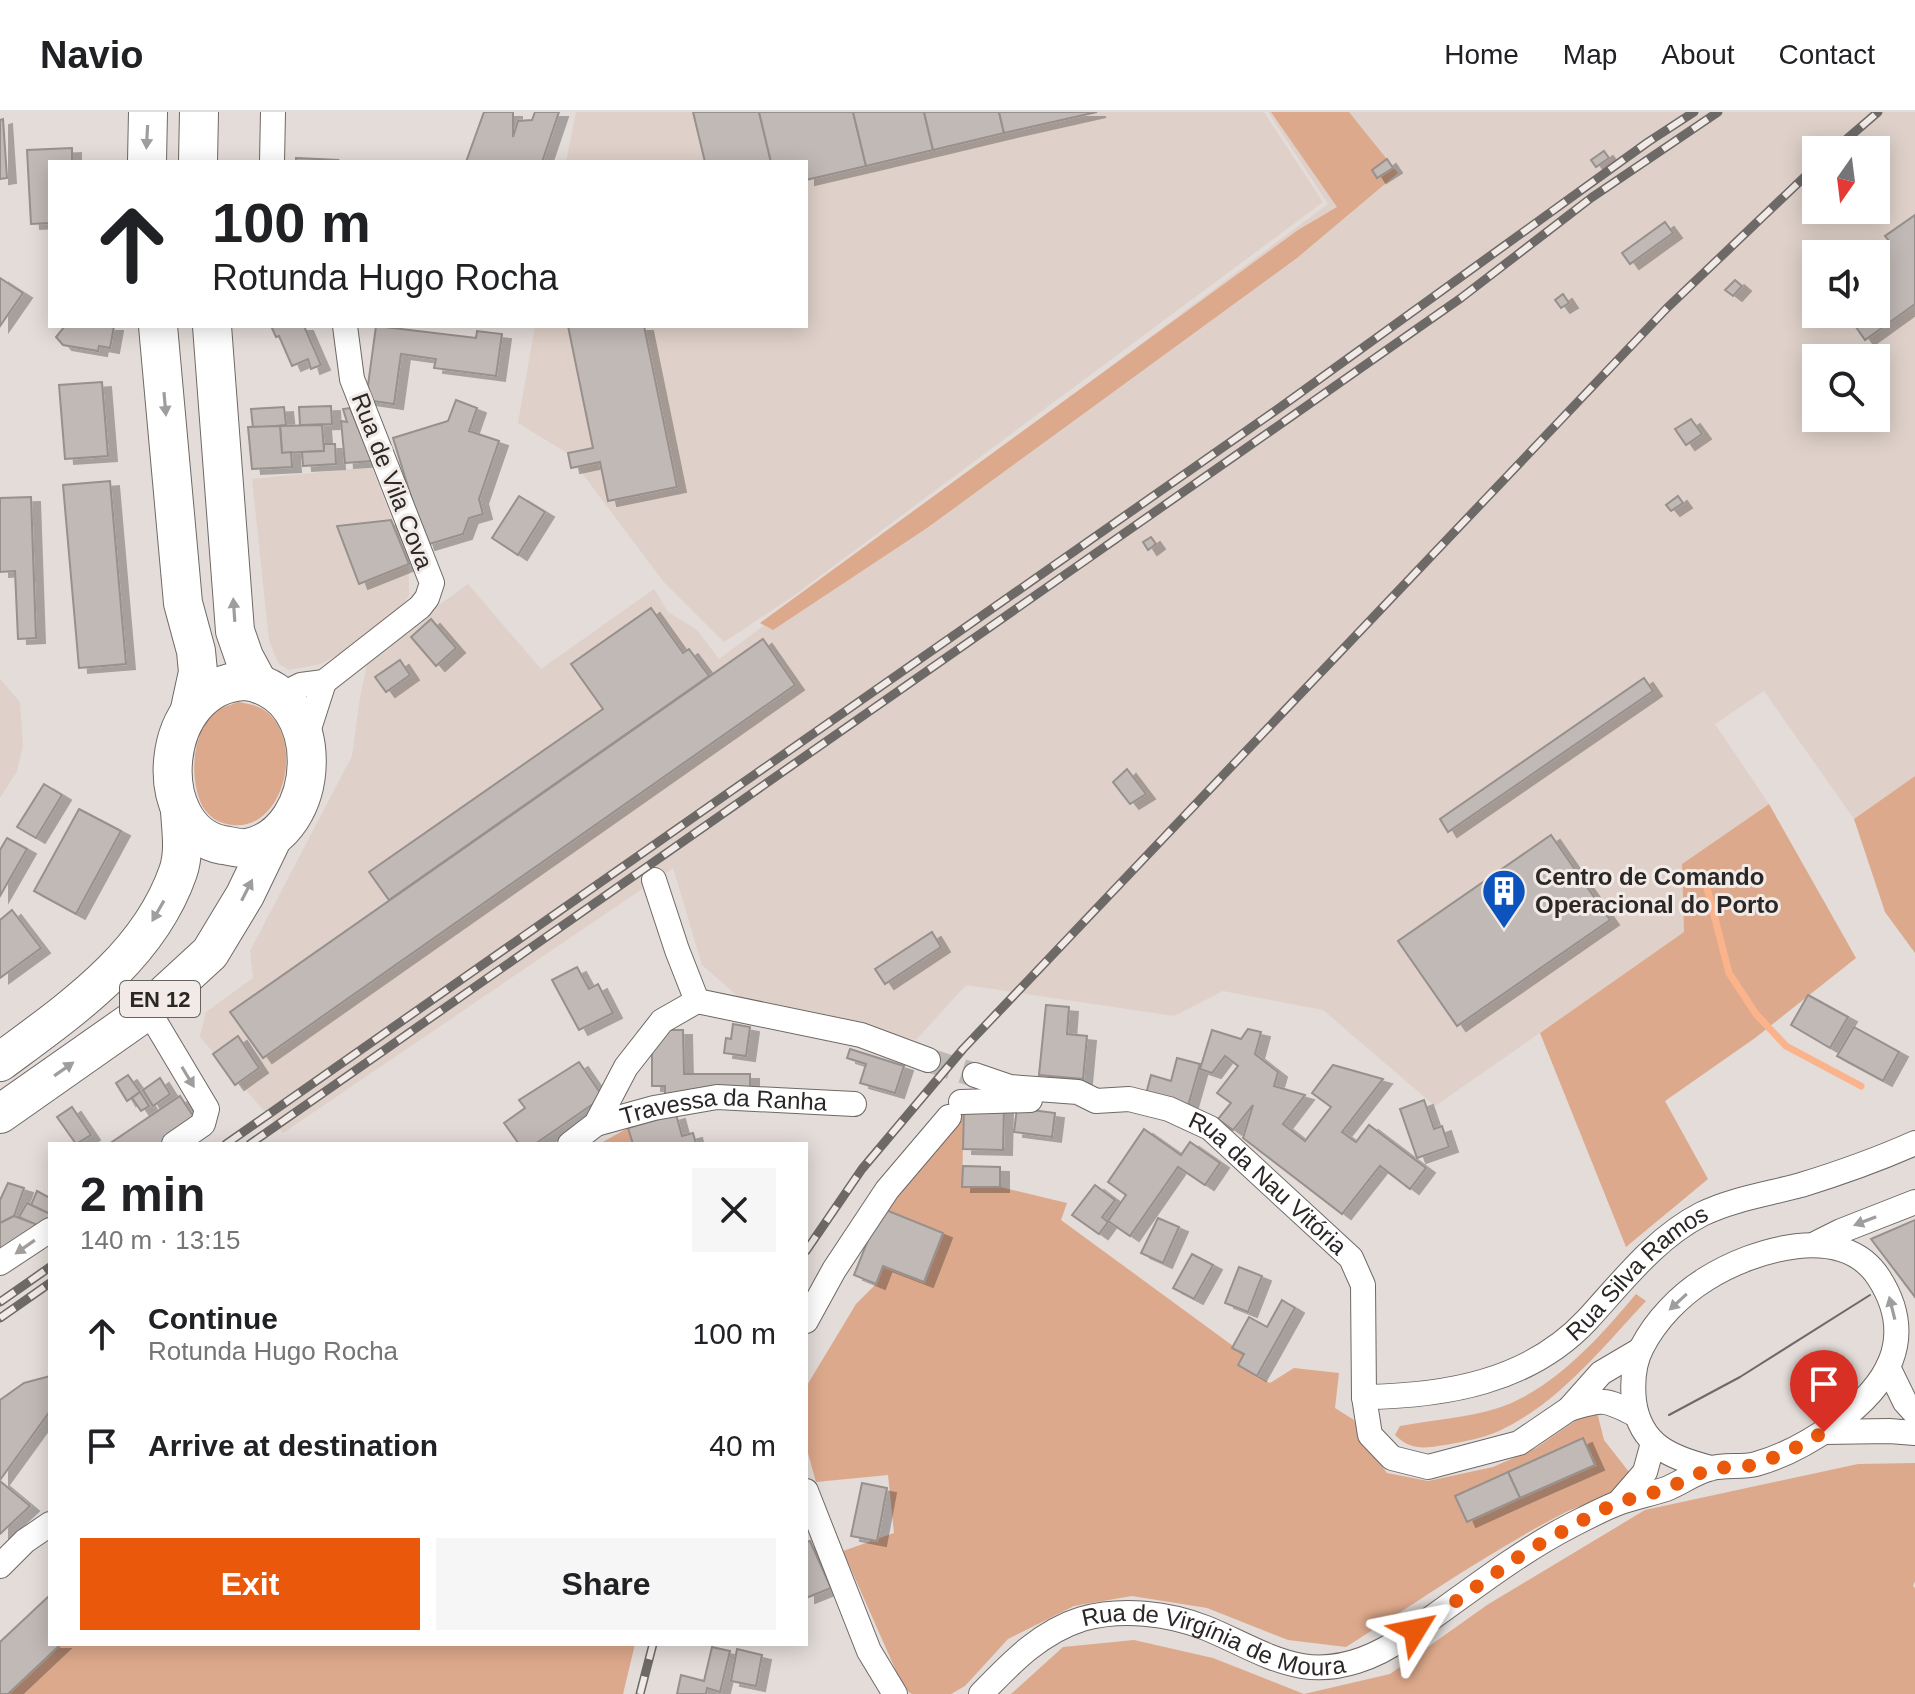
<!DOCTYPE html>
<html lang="en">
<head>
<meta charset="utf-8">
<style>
  :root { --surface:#fff; --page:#f6f6f6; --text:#202124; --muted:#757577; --line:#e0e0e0; --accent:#ea580c }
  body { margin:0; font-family:Arial,sans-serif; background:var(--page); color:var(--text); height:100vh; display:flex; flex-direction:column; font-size:30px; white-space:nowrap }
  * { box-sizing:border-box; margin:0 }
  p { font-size:26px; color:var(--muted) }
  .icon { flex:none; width:44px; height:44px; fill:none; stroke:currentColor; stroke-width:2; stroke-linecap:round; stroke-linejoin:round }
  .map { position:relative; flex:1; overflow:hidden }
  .panel { position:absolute; left:48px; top:1030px; width:760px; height:504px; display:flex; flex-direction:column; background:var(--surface); border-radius:0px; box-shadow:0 4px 20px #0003 }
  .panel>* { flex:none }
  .hud { position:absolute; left:48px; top:48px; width:760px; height:168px; border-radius:0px; box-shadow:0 4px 20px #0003; background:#fff; color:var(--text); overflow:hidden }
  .needle { width:52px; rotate:194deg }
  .controls { position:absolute; left:1802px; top:24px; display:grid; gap:16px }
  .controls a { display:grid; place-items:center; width:88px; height:88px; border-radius:0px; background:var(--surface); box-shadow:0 4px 20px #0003; font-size:40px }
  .pin { position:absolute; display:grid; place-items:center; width:68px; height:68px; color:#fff; margin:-82px -34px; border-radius:50% 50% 50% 0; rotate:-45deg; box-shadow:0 0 8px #0007 }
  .pin .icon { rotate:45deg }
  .me { position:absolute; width:88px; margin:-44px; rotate:55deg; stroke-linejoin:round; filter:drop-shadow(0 0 6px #0008) }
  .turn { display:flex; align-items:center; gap:28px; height:168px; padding:0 32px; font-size:36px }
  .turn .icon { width:104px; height:104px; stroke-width:2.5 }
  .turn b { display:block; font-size:56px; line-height:68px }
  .round { display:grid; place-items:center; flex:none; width:84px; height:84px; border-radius:0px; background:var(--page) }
  .headline { display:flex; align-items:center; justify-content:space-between; height:136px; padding:0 32px }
  h1 { font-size:48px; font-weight:700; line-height:60px }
  .primary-button { display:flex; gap:16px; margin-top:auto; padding:16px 32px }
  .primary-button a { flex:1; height:92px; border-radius:0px; background:var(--accent); color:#fff; font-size:32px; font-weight:700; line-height:92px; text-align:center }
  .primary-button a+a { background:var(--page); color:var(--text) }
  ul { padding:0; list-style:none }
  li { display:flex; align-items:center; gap:24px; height:112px; padding:0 32px }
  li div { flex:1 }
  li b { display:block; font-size:30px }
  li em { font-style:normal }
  header { display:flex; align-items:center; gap:48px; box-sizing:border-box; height:112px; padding:0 40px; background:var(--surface); border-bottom:2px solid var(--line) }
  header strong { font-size:38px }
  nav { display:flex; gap:44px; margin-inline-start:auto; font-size:28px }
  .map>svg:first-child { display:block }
  .built { fill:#dfd1c9; fill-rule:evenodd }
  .green { fill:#dda98c }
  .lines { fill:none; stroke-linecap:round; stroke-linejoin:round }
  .stream { stroke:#fbb38b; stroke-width:7 }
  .building { fill:#c0b9b6; stroke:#97908d; stroke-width:2; filter:url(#shadow) }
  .minor-tunnel { stroke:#beb8b5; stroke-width:24; stroke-dasharray:24 12; stroke-linecap:butt }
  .minor-casing { stroke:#6f6966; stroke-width:26 }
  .primary-casing { stroke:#6f6966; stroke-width:40 }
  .minor { stroke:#fff; stroke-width:24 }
  .primary { stroke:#fff; stroke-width:38 }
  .tram { stroke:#6d6967; stroke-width:2 }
  .rail-casing { stroke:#6d6967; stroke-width:9 }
  .rail { stroke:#f1eae6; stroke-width:6; stroke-dasharray:18; stroke-linecap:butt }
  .oneway { fill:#9f9e9d }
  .route { stroke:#ea580c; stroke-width:14; stroke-dasharray:0 25.2 }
  .labels { text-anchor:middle; stroke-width:6; stroke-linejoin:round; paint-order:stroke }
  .shield { fill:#f1eae6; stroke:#666260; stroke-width:2 }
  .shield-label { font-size:22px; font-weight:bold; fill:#2a2726 }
  .street-label { font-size:24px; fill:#2a2726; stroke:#f1eae6 }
  .poi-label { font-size:24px; font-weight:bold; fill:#2a2726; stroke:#f1eae6; text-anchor:start }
</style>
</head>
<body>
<header>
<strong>Navio</strong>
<nav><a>Home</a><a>Map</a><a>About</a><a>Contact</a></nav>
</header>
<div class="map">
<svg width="1915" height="1582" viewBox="0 0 1915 1582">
  <defs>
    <filter id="shadow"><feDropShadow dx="9" dy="5" stdDeviation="0" flood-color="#0004"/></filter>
  </defs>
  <rect width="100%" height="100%" fill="#e3dcd9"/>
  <!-- built -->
  <g class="built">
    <path d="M576,0H1264L1323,90L792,485L724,530L663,469L567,341L518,311L535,214H806V50H566Z"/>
    <path d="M1268,0H1915V664L1854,707L1764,579L1715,612L1769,692L1682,752L1685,820L1435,994L1323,898L1223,879L1174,904L966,873L916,928L742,888L702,853L673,756L283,1021L200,925L206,900L253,866L250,839L352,644L360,585L369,544L468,472L541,557L654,477L668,500L697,518L719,547L1328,92ZM1816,38H1876V98H1816ZM1816,142H1876V202H1816ZM1816,246H1876V306H1816Z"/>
    <path d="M372,355L409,452V483L403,493L336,544L321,552L289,558L278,551L269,528L252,367Z"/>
    <path d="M0,567L20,590L23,633L17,659L0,686Z"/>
  </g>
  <!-- green -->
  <g class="green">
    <path d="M1271,0H1349L1398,61L1297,146L927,416L773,518L760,511L1298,118L1337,95Z"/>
    <path d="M238,590C251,592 262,594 271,604C305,639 279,729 223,711C212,708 202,697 199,686C190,660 193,619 215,600C221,595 231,593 238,590Z"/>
    <path d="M1915,664V841L1885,800L1854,707Z"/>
    <path d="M1769,692L1856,846L1755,926L1665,989L1708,1067L1626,1135L1540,921L1684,820L1682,752Z"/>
    <path d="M964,995L962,1075H1000L1067,1091L1061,1108L1244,1242L1238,1254L1270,1271L1294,1256L1339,1261L1335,1296L1354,1308L1361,1327L1387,1361L1428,1369L1493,1355L1536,1336L1585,1302L1597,1300L1604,1328L1633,1365C1613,1385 1587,1390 1562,1402C1487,1441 1417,1490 1346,1535L1288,1528L1207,1496L1132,1484L1074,1494L1008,1527L965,1574L951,1582H912L904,1577L843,1439L894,1421L888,1363L816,1370L806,1334V1275L856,1192L876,1172L883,1154L924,1169L943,1121L881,1096Z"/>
    <path d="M628,1016L633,1032H599Z"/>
    <path d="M1636,1182L1646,1189C1603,1235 1558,1292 1499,1319C1483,1326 1463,1330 1445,1333C1425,1336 1411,1339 1395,1323L1400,1314C1432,1308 1466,1306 1498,1296C1553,1278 1600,1225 1636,1182Z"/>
    <path d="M1915,1351V1469L1913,1474L1915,1476V1582H1011L1063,1535L1134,1528L1213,1546L1304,1582L1390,1562L1487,1493L1645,1398L1858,1352Z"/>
    <path d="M61,1532H635L623,1582H8Z"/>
  </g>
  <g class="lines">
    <!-- stream -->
    <path class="stream" d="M1706,772L1729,861L1756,902L1786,934L1861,974"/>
  </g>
  <!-- building -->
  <g class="building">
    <path d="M484,0H513V25L518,9L532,8L535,0H559L542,50H466Z"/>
    <path d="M693,0H759L771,50H705Z"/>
    <path d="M759,0H853L866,54L806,68V50H771Z"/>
    <path d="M853,0H924L933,38L866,54Z"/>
    <path d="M924,0H999L1004,21L933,38Z"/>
    <path d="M999,0H1097L1004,21Z"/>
    <path d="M3,7L7,66L0,67V8Z"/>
    <path d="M72,36V50H50V111L31,112L27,38Z"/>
    <path d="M1604,39L1609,46L1596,55L1591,48Z"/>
    <path d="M296,46L338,48L337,50H296Z"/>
    <path d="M1387,47L1393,56L1377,66L1372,58Z"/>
    <path d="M1915,103V192L1865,228L1847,202H1876V142H1871L1889,129L1885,124Z"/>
    <path d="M1665,110L1673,121L1630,152L1622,141Z"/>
    <path d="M0,166L23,181L0,214Z"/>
    <path d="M1735,168L1742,174L1733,184L1725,178Z"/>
    <path d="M1563,182L1569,191L1561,196L1555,188Z"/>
    <path d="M114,214L110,236L99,234L98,239L63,233L56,225L65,214Z"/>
    <path d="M271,214H304L321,253L311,257L308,247L292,254L279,224L276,225Z"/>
    <path d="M376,214L476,226L477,219L502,222L496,264L434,256L436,247L401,242L394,292L366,288Z"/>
    <path d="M568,214H644L677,375L608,389L600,350L571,356L568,341L593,336Z"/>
    <path d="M102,270L108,344L65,347L59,273Z"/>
    <path d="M456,288L477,296L469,319L499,329L479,387L483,402L469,406L463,422L426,433L393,326L448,309Z"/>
    <path d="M331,294L332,312L300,313L299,295Z"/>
    <path d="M284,295L286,313L253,316L251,297Z"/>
    <path d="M350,296L372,349L345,351L341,309L347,310L343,297Z"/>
    <path d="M1691,307L1702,322L1686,333L1675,317Z"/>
    <path d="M322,313L324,339L282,341L280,314Z"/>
    <path d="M280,314L282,341L291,340L292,355L252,357L248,315Z"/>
    <path d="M324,332H335L336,352L303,354L302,340L324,339Z"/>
    <path d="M110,369L126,552L79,556L63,373Z"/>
    <path d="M519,384L545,400L518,443L492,426Z"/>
    <path d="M1678,384L1683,391L1671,399L1666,393Z"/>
    <path d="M31,385L36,526L18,527L15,459L0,460V386Z"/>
    <path d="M391,408L409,452L359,472L337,414Z"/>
    <path d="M1151,425L1156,432L1148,438L1143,430Z"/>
    <path d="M651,496L683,541L689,537L709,564L389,788L369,760L603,597L571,552Z"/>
    <path d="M431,507L456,536L436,554L411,525Z"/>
    <path d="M763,527L795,573L263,946L230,900Z"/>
    <path d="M400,548L410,563L386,580L375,565Z"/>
    <path d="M1644,566L1653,579L1448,720L1440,707Z"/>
    <path d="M1127,657L1146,682L1130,692L1113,670Z"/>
    <path d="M44,672L62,683L36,726L17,715Z"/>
    <path d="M79,697L121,719L76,802L34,779Z"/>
    <path d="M1551,723L1610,808L1457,914L1398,829Z"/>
    <path d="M7,726L27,737L0,784V738Z"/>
    <path d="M12,798L41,836L0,866V808Z"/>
    <path d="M932,820L941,835L885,872L875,857Z"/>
    <path d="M577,855L589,877L598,872L613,901L579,918L552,868Z"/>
    <path d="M1808,883L1848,905L1830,936L1791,913Z"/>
    <path d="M1046,893L1069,895L1067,922L1087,924L1083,967L1039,963Z"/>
    <path d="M733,912L750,915L746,944L724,941L726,926L731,927Z"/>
    <path d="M1854,915L1899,940L1883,969L1837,944Z"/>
    <path d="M1248,917L1261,920L1255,942L1278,960L1274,974L1305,983L1283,1012L1305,1029L1331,995L1312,981L1333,953L1383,967L1342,1020L1356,1030L1369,1013L1426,1056L1410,1077L1380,1054L1342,1102L1243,1026L1253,993L1233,1018L1218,1007L1231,991L1217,981L1238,954L1225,944L1212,961L1200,957L1212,918L1241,927Z"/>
    <path d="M652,918H683L684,962H750V984L665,985V974H652Z"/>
    <path d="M238,924L259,956L235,973L213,942Z"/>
    <path d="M850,937L904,954L895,981L860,971L866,952L847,946Z"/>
    <path d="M1177,946L1200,952L1188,994L1146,982L1151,963L1171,969Z"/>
    <path d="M579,950L603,985L535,1032H519L504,1011L525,996L519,988Z"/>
    <path d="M128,963L140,980L127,989L116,971Z"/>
    <path d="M160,966L170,982L153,994L143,978Z"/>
    <path d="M140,980L149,994L141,999L132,986Z"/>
    <path d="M180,984L197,1010L165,1032H109Z"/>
    <path d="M1424,988L1434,1017L1442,1014L1449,1035L1417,1046L1400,997Z"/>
    <path d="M72,995L91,1023L76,1032L57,1005Z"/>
    <path d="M964,995H1004L1003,1038L963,1037Z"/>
    <path d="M1017,996L1055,1001L1052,1025L1014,1020Z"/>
    <path d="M676,1002L682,1024L693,1021L696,1032H633L628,1016Z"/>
    <path d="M1144,1017L1181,1043L1190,1030L1220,1051L1205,1073L1178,1055L1130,1124L1108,1109L1126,1083L1108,1070Z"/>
    <path d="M963,1054L1000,1055V1075H962Z"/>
    <path d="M8,1071L24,1076L14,1104L0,1111V1088Z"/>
    <path d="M1095,1073L1115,1088L1102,1105L1108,1110L1099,1122L1072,1103Z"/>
    <path d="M37,1079L50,1086V1102L31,1093Z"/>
    <path d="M27,1091L50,1102V1110L39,1117L35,1112L19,1105Z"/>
    <path d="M881,1096L943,1121L924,1170L883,1154L876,1172L854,1163Z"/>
    <path d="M14,1104L35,1112L39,1117L0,1142V1111Z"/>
    <path d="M1158,1106L1179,1115L1163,1151L1141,1141Z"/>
    <path d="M1915,1108V1185L1871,1127Z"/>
    <path d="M1192,1142L1213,1153L1194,1187L1173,1176Z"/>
    <path d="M1239,1155L1262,1164L1248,1200L1225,1191Z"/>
    <path d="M1282,1188L1295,1196L1257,1264L1238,1253L1244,1242L1232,1236L1249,1205L1267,1215Z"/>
    <path d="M50,1264V1299L0,1368V1288L24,1271Z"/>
    <path d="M1583,1326L1595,1353L1520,1386L1508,1360Z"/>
    <path d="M1508,1360L1520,1386L1467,1410L1455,1384Z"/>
    <path d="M0,1369L30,1394L0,1422Z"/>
    <path d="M862,1371L887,1376L877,1429L851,1424Z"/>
    <path d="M810,1429L831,1476L806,1486V1430Z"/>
    <path d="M50,1483V1532H61L8,1582H0V1530Z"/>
    <path d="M712,1535L730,1539L720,1580L707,1576L706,1582H677L681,1563L704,1569Z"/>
    <path d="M737,1537L762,1543L756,1574L731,1569Z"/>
  </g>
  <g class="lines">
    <!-- minor-tunnel -->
    <path class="minor-tunnel" d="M928,948L975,963"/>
    <!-- minor casing -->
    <g class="minor-casing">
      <g id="minor">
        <path d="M272,50L273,0"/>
        <path d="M281,583L301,573L324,570L420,495L427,486L432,471L352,267L345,214"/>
        <path d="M305,629L324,570"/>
        <path d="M654,768L677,838L697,889"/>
        <path d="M697,889L861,923L928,948"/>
        <path d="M148,898L207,997L203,1012L174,1032"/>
        <path id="s1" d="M975,963L1010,975L1078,980L1096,989L1129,987L1169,997L1210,1016L1351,1146L1363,1173L1364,1285L1370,1323L1392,1346L1428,1355L1519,1331L1569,1297L1601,1261L1640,1238"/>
        <path d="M961,990L1030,988"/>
        <path id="s2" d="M596,1012L654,996L717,985L854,992"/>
        <path d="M570,1032L596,1012L626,955L662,909L697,889"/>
        <path d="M1817,1131L1841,1119L1915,1090"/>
        <path d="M0,1151L50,1118"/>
        <path d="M806,1209L834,1158L887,1078L949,1005"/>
        <path d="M1888,1255L1905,1290L1915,1301"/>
        <path id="s3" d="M1364,1285C1445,1284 1529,1270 1587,1208C1622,1170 1655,1126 1702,1102C1733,1087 1768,1082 1801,1073C1840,1061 1877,1048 1915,1031"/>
        <path d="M1569,1297C1603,1287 1604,1286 1636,1303"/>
        <path d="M1824,1320L1889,1319L1915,1321"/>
        <path d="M806,1379L869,1539L895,1582"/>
        <path d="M1619,1390L1645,1360L1653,1331"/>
        <path d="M0,1454L25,1429L50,1412"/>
        <path id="s4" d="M981,1582C1010,1552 1040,1520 1082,1507C1122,1496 1168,1501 1206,1516C1238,1529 1268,1548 1302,1554C1339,1560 1376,1545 1406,1524C1460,1487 1512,1444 1570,1414C1586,1406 1604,1396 1621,1390C1635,1385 1651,1382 1666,1377C1681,1371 1694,1361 1709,1357C1724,1352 1741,1356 1756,1352C1802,1339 1873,1295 1891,1248C1902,1219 1895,1191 1879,1166C1843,1109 1752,1138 1706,1167C1680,1183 1656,1208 1642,1235C1633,1252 1632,1270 1634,1289C1640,1334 1672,1346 1711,1356"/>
      </g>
    </g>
    <!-- primary casing -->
    <g class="primary-casing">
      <g id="primary">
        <path d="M147,50L148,0"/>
        <path d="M198,50L199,0"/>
        <path d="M158,214L183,491L196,539L198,560L190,597"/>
        <path d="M212,214L235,519L244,545L258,571"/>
        <path d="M245,569C331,580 323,722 247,736C240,737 230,734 223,733C148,719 158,572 245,569Z"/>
        <path d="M0,950C70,898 148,846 178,760C185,740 181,718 180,698"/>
        <path d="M0,1002L148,898L210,841L245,783L272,727"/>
      </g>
    </g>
    <!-- minor -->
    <use href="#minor" class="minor"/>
    <!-- primary -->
    <use href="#primary" class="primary"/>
    <!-- tram -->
    <path class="tram" d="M1669,1303L1740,1265L1870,1183"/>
    <!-- rail casing -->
    <g class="rail-casing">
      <g id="rail">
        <path d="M1834,38L1878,0"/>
        <path d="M226,1032L1282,294L1648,30L1694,0"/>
        <path d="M250,1032L1461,186L1591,86L1718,0"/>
        <path d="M806,1139L862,1057L963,937L1667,196L1816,54"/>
        <path d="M0,1190L50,1155"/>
        <path d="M0,1206L50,1171"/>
        <path d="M640,1582L653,1532"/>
      </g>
    </g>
    <!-- rail -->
    <use href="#rail" class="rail"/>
  </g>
  <!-- one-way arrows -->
  <defs><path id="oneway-solid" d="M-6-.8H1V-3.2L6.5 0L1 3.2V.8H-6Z" transform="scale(2)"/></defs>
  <g class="oneway">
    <use href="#oneway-solid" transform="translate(147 25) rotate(93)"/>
    <use href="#oneway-solid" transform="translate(165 292) rotate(85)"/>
    <use href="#oneway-solid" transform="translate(234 498) rotate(-94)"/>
    <use href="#oneway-solid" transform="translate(247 778) rotate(-63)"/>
    <use href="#oneway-solid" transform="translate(158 799) rotate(120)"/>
    <use href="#oneway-solid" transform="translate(64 957) rotate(-35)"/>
    <use href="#oneway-solid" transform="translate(188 965) rotate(59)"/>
    <use href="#oneway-solid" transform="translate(1865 1109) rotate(159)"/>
    <use href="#oneway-solid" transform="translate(25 1135) rotate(145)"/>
    <use href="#oneway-solid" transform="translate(1678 1190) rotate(137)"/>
    <use href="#oneway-solid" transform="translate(1892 1196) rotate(-104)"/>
  </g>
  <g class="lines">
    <!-- route -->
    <path class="route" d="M1415,1518L1527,1439L1594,1402L1619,1390L1666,1377L1711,1356L1744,1355L1759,1351L1786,1341L1824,1320"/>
  </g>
  <!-- icons -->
  <defs>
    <g id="building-pin" transform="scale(2.3)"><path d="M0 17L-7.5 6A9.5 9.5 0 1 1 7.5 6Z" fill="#0d53be" stroke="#f1eae6"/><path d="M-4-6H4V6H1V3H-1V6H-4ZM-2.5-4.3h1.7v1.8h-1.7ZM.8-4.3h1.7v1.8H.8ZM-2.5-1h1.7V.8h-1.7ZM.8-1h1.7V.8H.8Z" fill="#fff"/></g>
  </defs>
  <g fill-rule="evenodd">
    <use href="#building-pin" x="1504" y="779"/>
  </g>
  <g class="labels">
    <!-- shield labels -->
    <rect class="shield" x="120" y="869" width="80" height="36" rx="6"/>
    <g class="shield-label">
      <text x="160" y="895">EN 12</text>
    </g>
    <!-- street labels -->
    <g class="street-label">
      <text transform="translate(392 369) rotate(69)" y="8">Rua de Vila Cova</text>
      <text dy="8" stroke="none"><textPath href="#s2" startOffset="130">Travessa da Ranha</textPath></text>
      <text dy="8" stroke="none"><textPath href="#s1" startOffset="324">Rua da Nau Vitória</textPath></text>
      <text dy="8" stroke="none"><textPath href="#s3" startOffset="312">Rua Silva Ramos</textPath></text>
      <text dy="8" stroke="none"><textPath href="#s4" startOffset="264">Rua de Virgínia de Moura</textPath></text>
    </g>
    <!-- poi labels -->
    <g class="poi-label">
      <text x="1535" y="773">Centro de Comando<tspan x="1535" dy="28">Operacional do Porto</tspan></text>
    </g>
  </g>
</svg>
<div class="controls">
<a><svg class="needle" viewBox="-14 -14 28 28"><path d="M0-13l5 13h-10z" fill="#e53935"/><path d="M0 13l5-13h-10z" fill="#757577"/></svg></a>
<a><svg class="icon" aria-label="sound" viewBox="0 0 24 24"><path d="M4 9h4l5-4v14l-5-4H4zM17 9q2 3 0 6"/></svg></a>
<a><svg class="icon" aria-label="search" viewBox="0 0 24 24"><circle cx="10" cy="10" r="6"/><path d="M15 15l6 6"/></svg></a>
</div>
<div class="pin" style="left:1824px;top:1320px;background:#d93025"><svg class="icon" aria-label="arrive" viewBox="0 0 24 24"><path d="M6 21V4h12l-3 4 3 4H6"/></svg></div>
<svg class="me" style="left:1415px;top:1518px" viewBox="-20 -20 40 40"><path d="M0-17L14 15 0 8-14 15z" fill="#ea580c" stroke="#fff" stroke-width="4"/></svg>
<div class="hud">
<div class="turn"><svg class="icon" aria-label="ahead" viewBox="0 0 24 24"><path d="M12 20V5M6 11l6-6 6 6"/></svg><div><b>100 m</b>Rotunda Hugo Rocha</div></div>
</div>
<section class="panel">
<div class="headline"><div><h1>2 min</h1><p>140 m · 13:15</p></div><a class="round"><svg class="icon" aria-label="close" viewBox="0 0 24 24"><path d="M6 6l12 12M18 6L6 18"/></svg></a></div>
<ul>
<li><svg class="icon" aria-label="ahead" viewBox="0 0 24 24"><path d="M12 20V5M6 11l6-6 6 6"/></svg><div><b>Continue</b><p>Rotunda Hugo Rocha</p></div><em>100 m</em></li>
<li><svg class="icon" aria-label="arrive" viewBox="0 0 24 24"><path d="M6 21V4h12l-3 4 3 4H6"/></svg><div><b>Arrive at destination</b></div><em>40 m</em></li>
</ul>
<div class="primary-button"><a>Exit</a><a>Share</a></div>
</section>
</div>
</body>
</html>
